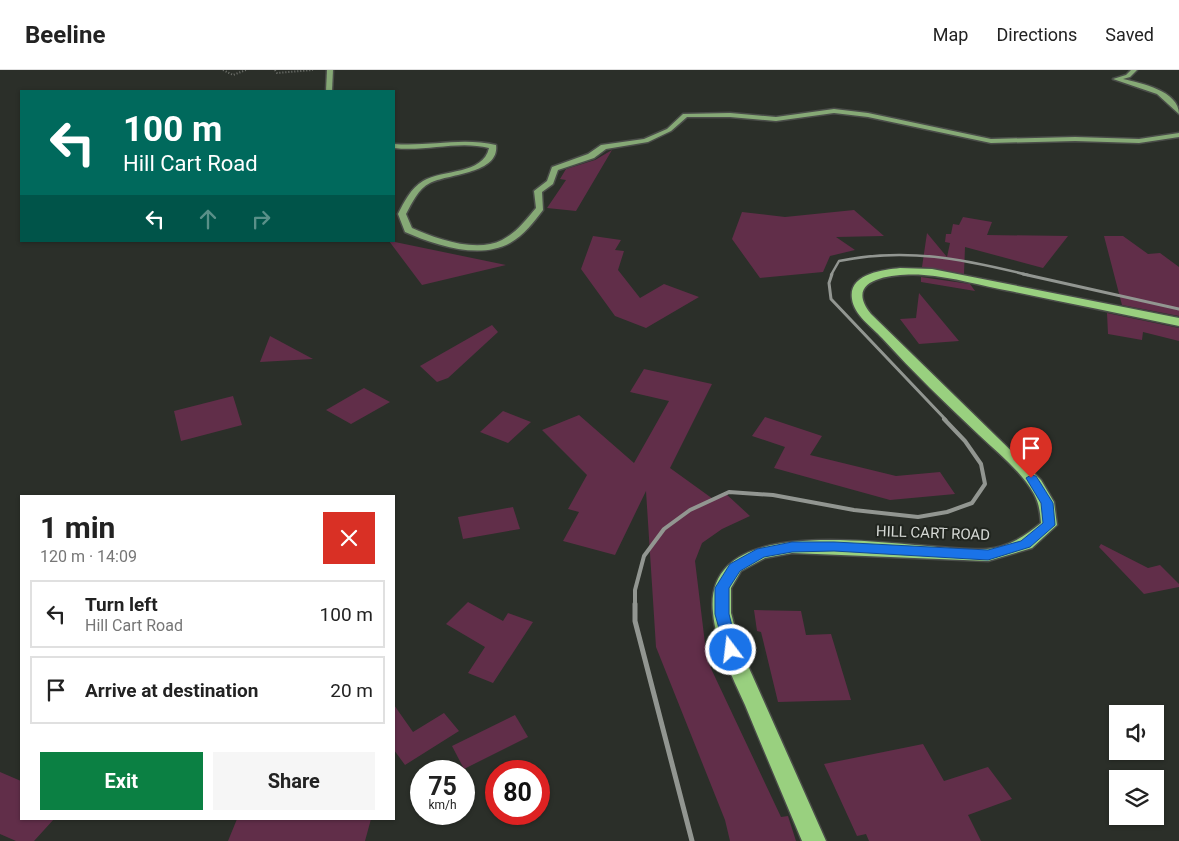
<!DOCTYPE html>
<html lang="en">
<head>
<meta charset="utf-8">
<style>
  :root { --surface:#fff; --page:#f6f6f6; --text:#222; --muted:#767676; --line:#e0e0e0; --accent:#0b8043 }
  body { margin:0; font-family:Roboto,sans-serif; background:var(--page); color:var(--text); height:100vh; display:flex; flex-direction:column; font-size:19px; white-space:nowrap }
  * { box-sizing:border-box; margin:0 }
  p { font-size:16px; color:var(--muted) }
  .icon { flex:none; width:28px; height:28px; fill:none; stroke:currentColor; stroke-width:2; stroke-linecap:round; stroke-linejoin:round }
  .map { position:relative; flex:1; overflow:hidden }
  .side { position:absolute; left:20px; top:425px; width:375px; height:325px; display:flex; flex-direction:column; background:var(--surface); border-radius:0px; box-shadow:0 1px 4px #0004 }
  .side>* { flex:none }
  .hud { position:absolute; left:20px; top:20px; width:375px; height:152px; border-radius:0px; box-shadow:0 1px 4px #0004; background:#00695c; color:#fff; overflow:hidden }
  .fabs { position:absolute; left:1109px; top:635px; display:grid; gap:10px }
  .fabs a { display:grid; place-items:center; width:55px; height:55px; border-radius:0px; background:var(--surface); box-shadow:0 1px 4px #0004; font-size:25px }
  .speed { position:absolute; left:410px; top:690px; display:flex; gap:10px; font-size:25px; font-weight:700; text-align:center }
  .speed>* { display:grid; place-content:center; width:65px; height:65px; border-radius:50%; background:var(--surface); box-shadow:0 1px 4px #0004; line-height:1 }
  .speed small { font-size:12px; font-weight:400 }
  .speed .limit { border:8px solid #d22; background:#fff; color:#111 }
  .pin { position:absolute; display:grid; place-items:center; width:42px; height:42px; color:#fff; margin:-51px -21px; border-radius:50% 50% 50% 0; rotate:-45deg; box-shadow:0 0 5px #0007 }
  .pin .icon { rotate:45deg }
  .me { position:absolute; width:55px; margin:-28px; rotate:345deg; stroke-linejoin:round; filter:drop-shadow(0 0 4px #0008) }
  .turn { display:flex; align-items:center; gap:18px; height:105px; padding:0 20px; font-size:22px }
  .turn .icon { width:65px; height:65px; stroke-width:2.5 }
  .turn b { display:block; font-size:35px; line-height:42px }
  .lanes { display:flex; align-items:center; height:48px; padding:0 20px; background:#0003; justify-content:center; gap:25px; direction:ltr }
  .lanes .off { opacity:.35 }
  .round { display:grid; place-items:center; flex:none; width:52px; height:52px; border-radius:0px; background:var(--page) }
  .overview { display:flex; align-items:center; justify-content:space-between; height:85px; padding:0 20px }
  h1 { font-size:30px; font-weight:700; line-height:38px }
  .cta { display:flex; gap:10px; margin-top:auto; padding:10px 20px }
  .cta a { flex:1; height:58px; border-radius:0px; background:var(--accent); color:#fff; font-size:20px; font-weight:700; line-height:58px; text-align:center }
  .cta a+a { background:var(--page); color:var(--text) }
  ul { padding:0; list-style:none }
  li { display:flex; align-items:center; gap:15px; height:68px; margin:0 10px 8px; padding:0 10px; border:2px solid var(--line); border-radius:0px }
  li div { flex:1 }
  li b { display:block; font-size:19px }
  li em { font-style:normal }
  header { display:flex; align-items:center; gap:30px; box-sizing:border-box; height:70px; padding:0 25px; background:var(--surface); border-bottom:1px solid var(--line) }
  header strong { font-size:24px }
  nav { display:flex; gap:28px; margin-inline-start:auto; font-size:18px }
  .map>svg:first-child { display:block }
  .building { fill:#612e49 }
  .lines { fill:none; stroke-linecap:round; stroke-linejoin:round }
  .major-casing { stroke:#4a4d49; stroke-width:3 }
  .highway-casing { stroke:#4a4d49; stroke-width:3 }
  .path { stroke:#737671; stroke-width:2; stroke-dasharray:1 2; stroke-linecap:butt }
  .major { fill:#86a976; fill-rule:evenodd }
  .highway { fill:#99d07f; fill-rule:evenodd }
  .rail-far3 { stroke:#929691; stroke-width:2.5 }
  .rail-far2 { stroke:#929691; stroke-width:3 }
  .rail-far1 { stroke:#929691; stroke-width:4 }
  .rail { stroke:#929691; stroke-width:5 }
  .route { fill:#1a73e8; stroke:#114b97 }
  .labels { text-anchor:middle; stroke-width:4; stroke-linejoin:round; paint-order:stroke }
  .street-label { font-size:15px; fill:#d6d9d5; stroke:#21251f }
</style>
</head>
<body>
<header>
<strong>Beeline</strong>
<nav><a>Map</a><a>Directions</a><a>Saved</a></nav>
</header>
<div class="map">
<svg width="1179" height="771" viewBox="0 0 1179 771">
  <rect width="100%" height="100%" fill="#2b2f29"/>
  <!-- building -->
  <g class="building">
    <path d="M612,80L576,141L547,138L566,110L560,109L566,99L595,90Z"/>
    <path d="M854,140L884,166L836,167L855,180L830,186L823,202L760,208L732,169L742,142L785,147Z"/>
    <path d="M963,147L992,152L987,165L1068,166L1043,198L965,177L964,204L922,197L927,163L947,187L950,173L945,172L946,164H951L953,154L959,155Z"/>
    <path d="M593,166L621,170L615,180L624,181L618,200L640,228L664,214L699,227L646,258L615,246L581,199Z"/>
    <path d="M1104,166H1123L1148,184L1160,183L1179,197V246L1122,235Z"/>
    <path d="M389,171H390L506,195L422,215Z"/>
    <path d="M921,207L970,214L975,221L921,212Z"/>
    <path d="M919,223L959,271L919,274L900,249L916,248Z"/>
    <path d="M1107,243L1179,258V271L1143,262L1142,270L1108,264Z"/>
    <path d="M492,255L498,262L448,308L437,312L420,296Z"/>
    <path d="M270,266L313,289L260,292Z"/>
    <path d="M644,299L712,314L670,398L713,429L725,423L750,446L722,459L702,473L695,491L707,590L781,747L788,746L796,771H730L725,750L656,577L646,421L615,485L563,471L579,442L568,439L587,405L542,360L579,345L634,393L669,331L630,322Z"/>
    <path d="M364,318L390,332L351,354L326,340Z"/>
    <path d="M233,326L242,355L181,371L174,341Z"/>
    <path d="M503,341L531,352L508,373L480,362Z"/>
    <path d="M765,347L822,366L810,385L896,406L940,402L955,424L890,430L774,398L785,377L752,366Z"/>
    <path d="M513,437L520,459L463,469L458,447Z"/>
    <path d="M1101,474L1148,498L1160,495L1179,514V517L1144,524L1099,477Z"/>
    <path d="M468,532L503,551L508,543L533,552L493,613L468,603L485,577L446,554Z"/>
    <path d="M754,540L801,541L806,565L831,564L851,630L778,632L761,562L757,561Z"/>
    <path d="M394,635L413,662L444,643L459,661L405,695L394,680Z"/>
    <path d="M515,645L528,667L464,699L452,676Z"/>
    <path d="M923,674L944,711L988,697L1012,729L968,745L981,771H869L866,764L857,766L824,694Z"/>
    <path d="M0,702L21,711V749H54L34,771H16L0,764Z"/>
    <path d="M237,749H371L365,771H228Z"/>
  </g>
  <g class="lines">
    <!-- major casing -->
    <g class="major-casing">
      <g id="major">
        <path d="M327,0H333L332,21H326Z"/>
        <path d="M1131,0H1137L1130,7L1123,9C1141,13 1179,21 1179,44L1157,24L1113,9L1126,5Z"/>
        <path d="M834,39L868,43L991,69L1075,67L1139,69L1179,63V67L1139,73L1075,71L991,73L868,47L834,43L776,51L730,47H687L671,61L648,72L606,79L594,88L558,100L553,114L542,122L543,140C534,152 524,165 510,173C479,190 435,175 405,162L398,144C404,132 411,118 423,111C443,99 483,105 489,78C458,70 426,82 394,78V74C428,77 461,67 496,75C500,104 447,104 430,113C418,119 412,133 406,144L412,158C437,169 476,183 502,170C516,163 526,150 536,138L534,121L547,111L552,97L588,84L601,75L644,69L667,59L683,44L730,43L776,47Z"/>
      </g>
    </g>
    <!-- highway casing -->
    <g class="highway-casing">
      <path id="highway" d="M900,198L932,199L1179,248V256C1123,244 1067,233 1010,221C982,216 953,207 924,205C901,203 840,206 871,244L1041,410L1054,432L1057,455L1032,478L988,491L792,483L765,488L741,501L731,518V543L741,580L826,771H802C783,726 764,681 745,635C732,606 716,575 713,543C701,429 924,484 987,479C1009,477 1025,466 1041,453C1040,442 1039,433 1034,424C1021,401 998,383 979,365C946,334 913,302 882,268C872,257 854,245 852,229C848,204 882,200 900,198Z"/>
    </g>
    <!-- path -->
    <g class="path">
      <path d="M223,0L233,5L246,0"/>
      <path d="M275,0L277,3L313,0"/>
    </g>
    <!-- major -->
    <use href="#major" class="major"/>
    <!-- highway -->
    <use href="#highway" class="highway"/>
    <!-- rail-far3 -->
    <path class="rail-far3" d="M831,205L839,191C906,177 963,189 1028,205"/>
    <!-- rail-far2 -->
    <g class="rail-far2">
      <path d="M832,204L829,213L831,229L946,350"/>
      <path d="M1023,204L1179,239"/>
    </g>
    <!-- rail-far1 -->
    <path class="rail-far1" d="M635,536V520L644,486L664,459L690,440L729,422L773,425L854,440L918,447L947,442L972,433L985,414L981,394L965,371L944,349"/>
    <!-- rail -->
    <path class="rail" d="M635,534V551L692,771"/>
  </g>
  <!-- route -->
  <path class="route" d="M1031,405L1036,406L1053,433L1055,455L1030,477L988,490L834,481L792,482L764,487L740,501L729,518V544L738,580L736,584H726L715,544V518L730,494L757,479L792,472H834L988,480L1021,471L1043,453L1041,433L1026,408Z"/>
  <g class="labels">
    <!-- street labels -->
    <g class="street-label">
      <text transform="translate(933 463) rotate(2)" y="5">HILL CART ROAD</text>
    </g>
  </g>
</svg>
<div class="fabs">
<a><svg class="icon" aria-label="sound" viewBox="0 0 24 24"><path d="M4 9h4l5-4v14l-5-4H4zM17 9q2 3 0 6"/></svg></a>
<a><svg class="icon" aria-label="layers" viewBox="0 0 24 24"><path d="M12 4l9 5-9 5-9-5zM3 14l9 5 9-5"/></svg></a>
</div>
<div class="speed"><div>75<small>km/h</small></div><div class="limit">80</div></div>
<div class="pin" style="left:1031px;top:408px;background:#d93025"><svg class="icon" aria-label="arrive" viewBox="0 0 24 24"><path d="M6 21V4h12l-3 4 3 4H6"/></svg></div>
<svg class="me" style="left:731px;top:580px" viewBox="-20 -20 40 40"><circle r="17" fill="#1a73e8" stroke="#fff" stroke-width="3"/><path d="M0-11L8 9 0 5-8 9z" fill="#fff"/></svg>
<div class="hud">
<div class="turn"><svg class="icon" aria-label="left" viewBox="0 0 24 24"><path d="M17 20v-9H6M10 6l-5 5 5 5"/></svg><div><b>100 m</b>Hill Cart Road</div></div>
<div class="lanes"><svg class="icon" aria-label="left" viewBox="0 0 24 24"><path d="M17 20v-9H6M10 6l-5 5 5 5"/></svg><svg class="icon off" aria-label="ahead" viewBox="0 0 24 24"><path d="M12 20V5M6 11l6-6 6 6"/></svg><svg class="icon off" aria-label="right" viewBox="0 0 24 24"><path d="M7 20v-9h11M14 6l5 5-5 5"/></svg></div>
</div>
<section class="side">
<div class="overview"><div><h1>1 min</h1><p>120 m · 14:09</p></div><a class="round" style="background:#d93025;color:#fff"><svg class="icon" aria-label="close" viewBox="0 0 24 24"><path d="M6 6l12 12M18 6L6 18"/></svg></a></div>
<ul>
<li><svg class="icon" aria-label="left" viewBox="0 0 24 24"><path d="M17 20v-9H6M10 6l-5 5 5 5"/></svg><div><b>Turn left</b><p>Hill Cart Road</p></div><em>100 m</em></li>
<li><svg class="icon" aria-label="arrive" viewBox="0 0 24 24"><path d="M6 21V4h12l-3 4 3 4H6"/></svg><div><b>Arrive at destination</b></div><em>20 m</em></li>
</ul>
<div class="cta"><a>Exit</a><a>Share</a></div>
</section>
</div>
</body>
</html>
